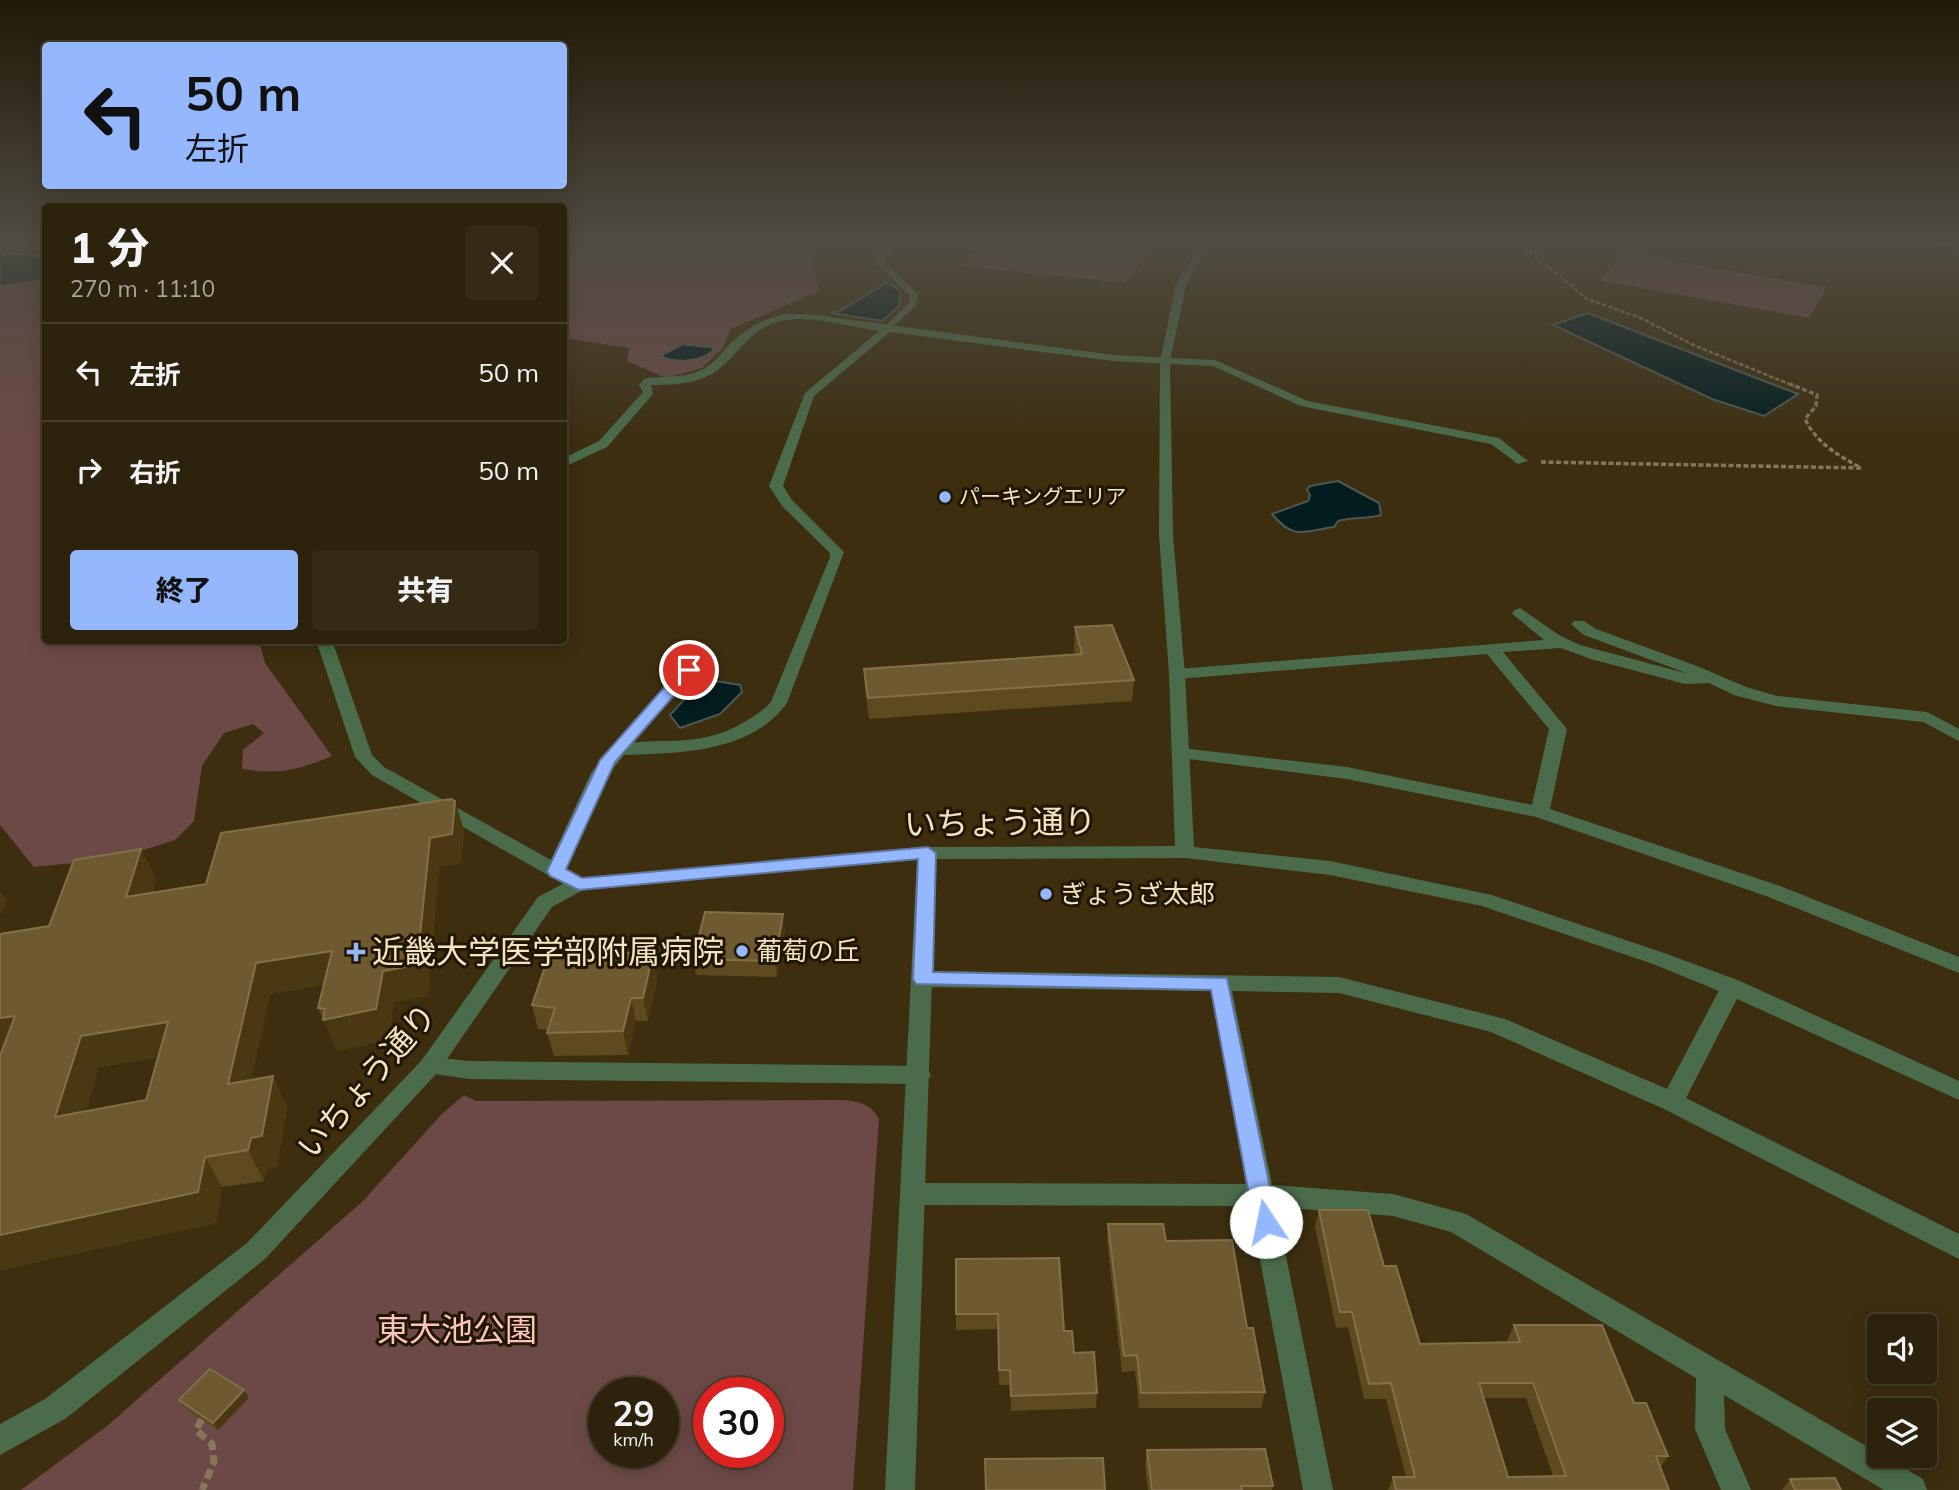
<!DOCTYPE html>
<html lang="ja">
<head>
<meta charset="utf-8">
<style>
  :root { --surface:#2d220b; --page:#352a14; --text:#f1f3f6; --muted:#a7a49d; --line:#483f2c; --accent:#94b7fd }
  body { margin:0; font-family:Mulish,"Noto Sans JP",sans-serif; background:var(--page); color:var(--text); height:100vh; display:flex; flex-direction:column; font-size:26px; white-space:nowrap }
  * { box-sizing:border-box; margin:0 }
  p { font-size:23px; color:var(--muted) }
  .icon { flex:none; width:38px; height:38px; fill:none; stroke:currentColor; stroke-width:2; stroke-linecap:round; stroke-linejoin:round }
  .map { position:relative; flex:1; overflow:hidden }
  .sheet { position:absolute; left:42px; top:203px; width:525px; height:441px; display:flex; flex-direction:column; background:var(--surface); border-radius:7px; box-shadow:0 4px 18px #0003,0 0 0 2px var(--line) }
  .sheet>* { flex:none }
  .banner { position:absolute; left:42px; top:42px; width:525px; height:147px; border-radius:7px; box-shadow:0 4px 18px #0003,0 0 0 2px var(--line); background:#94b7fd; color:#111; overflow:hidden }
  .buttons { position:absolute; left:1867px; top:1314px; display:grid; gap:14px }
  .buttons a { display:grid; place-items:center; width:70px; height:70px; border-radius:7px; background:var(--surface); box-shadow:0 4px 18px #0003,0 0 0 2px var(--line); font-size:35px }
  .speed { position:absolute; left:588px; top:1377px; display:flex; gap:14px; font-size:35px; font-weight:700; text-align:center }
  .speed>* { display:grid; place-content:center; width:91px; height:91px; border-radius:50%; background:var(--surface); box-shadow:0 4px 18px #0003,0 0 0 2px var(--line); line-height:1 }
  .speed small { font-size:18px; font-weight:400 }
  .speed .limit { border:10px solid #d22; background:#fff; color:#111 }
  .pin { position:absolute; display:grid; place-items:center; width:60px; height:60px; color:#fff; margin:-30px; border:4px solid #fff; border-radius:50%; box-shadow:0 2px 7px #0007 }
  .me { position:absolute; width:77px; margin:-38px; rotate:349deg; stroke-linejoin:round; filter:drop-shadow(0 0 5px #0008) }
  .turn { display:flex; align-items:center; gap:24px; height:147px; padding:0 28px; font-size:32px }
  .turn .icon { width:91px; height:91px; stroke-width:2.5 }
  .turn b { display:block; font-size:49px; line-height:60px }
  .round { display:grid; place-items:center; flex:none; width:74px; height:74px; border-radius:7px; background:var(--page) }
  .summary { display:flex; align-items:center; justify-content:space-between; height:119px; padding:0 28px }
  h1 { font-size:42px; font-weight:800; line-height:52px }
  .button { display:flex; gap:14px; margin-top:auto; padding:14px 28px }
  .button a { flex:1; height:80px; border-radius:7px; background:var(--accent); color:#111; font-size:28px; font-weight:800; line-height:80px; text-align:center }
  .button a+a { background:var(--page); color:var(--text) }
  ul { padding:0; list-style:none }
  li { display:flex; align-items:center; gap:21px; height:98px; padding:0 28px; border-top:2px solid var(--line) }
  li div { flex:1 }
  li b { display:block; font-size:26px }
  li em { font-style:normal }
  .map>svg:first-child { display:block }
  .green { fill:#6c4946; fill-rule:evenodd }
  .water { fill:#031d20; stroke:#4b5952; stroke-width:2 }
  .lines { fill:none; stroke-linecap:round; stroke-linejoin:round }
  .path-far2 { stroke:#867759; stroke-width:2.5; stroke-dasharray:4.5 2; stroke-linecap:butt }
  .path-far1 { stroke:#867759; stroke-width:3.5; stroke-dasharray:5 2.5; stroke-linecap:butt }
  .path { stroke:#867759; stroke-width:7; stroke-dasharray:10 5; stroke-linecap:butt }
  .service { fill:#4b6c4b; fill-rule:evenodd }
  .minor { fill:#4b6c4b; fill-rule:evenodd }
  .tertiary { fill:#4b6c4b; fill-rule:evenodd }
  .wall { fill:#5d4a1f; fill-rule:evenodd }
  .shaded-wall { fill:#493811 }
  .building { fill:#6d5a31; stroke:#827048; stroke-width:2; fill-rule:evenodd }
  .route { fill:#94b7fd; stroke:#6077a4; stroke-width:2 }
  .poi-dot { fill:#94b7fd; stroke:#211600; stroke-width:2.5 }
  .labels { text-anchor:middle; stroke-width:6; stroke-linejoin:round; paint-order:stroke }
  .far-poi-label { font-size:21px; fill:#f3e4c7; stroke:#211600; text-anchor:start }
  .poi-label { font-size:26px; fill:#f3e4c7; stroke:#211600; text-anchor:start }
  .near-street-label { font-size:32px; fill:#f3e4c7; stroke:#211600 }
  .near-poi-label { font-size:32px; fill:#f3e4c7; stroke:#211600; text-anchor:start }
  .near-park-label { font-size:32px; fill:#fec4bf; stroke:#211600 }
</style>
</head>
<body>
<div class="map">
<svg width="1959" height="1490" viewBox="0 0 1959 1490">
  <rect width="100%" height="100%" fill="#3c2e0f"/>
  <!-- green -->
  <g class="green">
    <path d="M564,240H807L819,291L731,329L723,348L702,368L666,378L627,361L629,348L564,338Z"/>
    <path d="M987,240H1156L1125,283L960,266Z"/>
    <path d="M1625,253L1827,287L1809,318L1599,280Z"/>
    <path d="M45,280L46,640L259,641L265,663L332,756C299,770 278,775 242,769L243,750L264,733L253,724L224,733L202,766L194,821L175,840L115,859L34,867L0,825V286Z"/>
    <path d="M464,1095L476,1101L844,1100C860,1102 871,1104 879,1119L853,1490H21L107,1426L363,1201L441,1115ZM604,1393H663V1452H604ZM709,1393H768V1452H709Z"/>
  </g>
  <!-- water -->
  <g class="water">
    <path d="M8,252L45,257V280L0,286V257Z"/>
    <path d="M888,282L901,292L899,306L882,321L831,313L840,311Z"/>
    <path d="M1588,313L1798,394L1764,416L1712,399L1553,325Z"/>
    <path d="M683,344L715,348C705,362 675,364 660,356Z"/>
    <path d="M1338,481L1379,503L1381,515C1367,519 1352,517 1338,521L1334,527C1304,531 1294,541 1272,514L1308,501L1310,495L1307,490L1310,486Z"/>
    <path d="M703,679L740,685L742,692L720,714L680,728L670,715Z"/>
  </g>
  <g class="lines">
    <!-- path-far2 -->
    <g class="path-far2">
      <path d="M1500,240L1520,243L1587,299L1641,318L1691,344L1794,386"/>
      <path d="M1520,243L1531,240"/>
    </g>
    <!-- path-far1 -->
    <path class="path-far1" d="M1541,462L1861,468C1838,455 1817,444 1805,419L1816,406L1817,395L1790,384"/>
    <!-- path -->
    <path class="path" d="M202,1419L196,1430L212,1444L214,1462L202,1490"/>
    <!-- service -->
    <g class="service">
      <path d="M895,240H904L885,256V263L918,294L916,306L887,332L882,329L909,303V295L877,264L878,253Z"/>
      <path d="M689,666L696,670L694,673L625,753H613L611,750L613,747L684,667Z"/>
    </g>
    <!-- minor -->
    <g class="minor">
      <path d="M1917,240L1959,243V249L1921,243Z"/>
      <path d="M783,314H808L1113,355L1215,360L1308,401L1499,438L1528,461L1518,464L1491,444L1301,406L1213,366L1113,361L890,332L814,396L783,486L792,500L844,552L787,703C751,753 680,753 624,755L608,775L567,869L586,879L589,884L586,889H572L372,775L355,757L316,640H332L372,755L384,767L551,860L591,773L613,746C659,735 694,750 741,724C752,717 762,712 771,702L830,557V553L782,506L769,486L805,393L879,331C849,327 805,313 777,322C750,330 739,353 719,369C701,384 673,385 651,385L653,394L607,447L564,467V458L599,441L643,392L639,385L644,379C664,375 684,379 703,369C715,363 722,352 731,343C746,328 763,320 783,314Z"/>
      <path d="M1520,608L1559,635L1580,645L1689,674L1584,635L1571,624L1574,621H1584L1596,629L1697,666L1746,687L1777,696L1927,712L1959,729V741L1923,722L1776,706L1734,695L1709,683L1685,684L1591,659L1561,648L1503,652L1567,729L1550,809L1780,886L1959,957V973L1766,896L1536,817L1347,779L1181,758L1172,753L1181,748L1347,767L1532,805L1549,729L1487,654L1177,679L1169,674L1177,669L1544,640L1515,616L1512,613L1515,610Z"/>
      <path d="M923,971L1339,977L1505,1019L1667,1089L1724,981L1732,979L1740,981L1743,987L1686,1098L1959,1234V1259L1664,1109L1491,1032L1339,993L1232,991L1272,1185L1393,1194L1466,1214L1923,1479L1927,1490H1884L1724,1395L1725,1429L1751,1490H1721L1695,1429L1696,1378L1451,1232L1393,1216L1276,1207L1333,1490H1303L1250,1206L913,1205L904,1202L900,1194L904,1186L913,1183L1246,1184L1211,991L923,987L915,985L912,979L915,973Z"/>
      <path d="M430,1057L469,1061L919,1066L927,1069L931,1075L927,1081L919,1084L469,1079L422,1072L419,1066L422,1060Z"/>
    </g>
    <!-- tertiary -->
    <path class="tertiary" d="M1202,240H1210L1186,285L1170,361L1173,535L1185,674L1194,847L1330,861L1492,895L1667,954L1740,981L1959,1081V1100L1724,993L1653,964L1482,906L1330,875L1185,858L936,859L915,1490H885L917,860L583,890L552,907L438,1072L265,1259L65,1419L0,1455V1424L45,1399L247,1243L422,1060L538,897L572,879L927,847L1175,846L1169,674L1159,535L1160,361L1176,285Z"/>
  </g>
  <!-- wall -->
  <g class="wall">
    <path d="M1075,627L1134,680L1132,701L869,719L865,690L864,669L1075,654L1074,648Z"/>
    <path d="M464,830L461,863L439,867L428,996L394,1002L388,1040L337,1051L318,1008L323,985L270,994L251,1080L273,1076L287,1107L277,1167L267,1169L264,1181L222,1187L216,1223L0,1270V1056L1,1052L0,1053V934L49,926L156,879L152,893L206,884ZM158,1057L146,1100L86,1111L99,1067Z"/>
    <path d="M785,929L777,977L696,975L693,959Z"/>
    <path d="M658,976L648,1021H636L628,1055L554,1056L547,1033L548,1030L538,1029L532,1005Z"/>
    <path d="M1319,1210L1384,1266L1420,1344L1508,1342L1507,1340L1514,1325L1634,1403L1668,1456L1660,1468L1669,1490H1388L1393,1477H1406L1386,1399H1364L1348,1327L1336,1328L1315,1226ZM1484,1398H1526L1553,1476L1508,1477Z"/>
    <path d="M1108,1224L1166,1241L1247,1328L1265,1392L1261,1408H1139L1135,1371L1122,1372L1107,1240Z"/>
    <path d="M956,1259L1064,1331L1074,1353L1097,1393L1096,1408L1011,1411L1010,1385H999L998,1329L956,1330Z"/>
    <path d="M249,1398L218,1430L184,1408L179,1400Z"/>
    <path d="M1147,1450L1273,1486L1272,1490H1148L1145,1465Z"/>
    <path d="M1790,1479L1795,1490H1782Z"/>
  </g>
  <!-- shaded-wall -->
  <g class="shaded-wall">
    <path d="M455,801L464,830L461,863L439,867L428,996L394,1002L388,1040L337,1051L323,1020L383,971L430,838Z"/>
    <path d="M141,849L156,879L141,927L126,897Z"/>
    <path d="M0,890L7,902L0,917Z"/>
    <path d="M783,914L785,929L777,977L775,961Z"/>
    <path d="M332,951L344,982L270,994L244,1115L228,1084L256,963Z"/>
    <path d="M653,953L658,976L648,1021L643,998Z"/>
    <path d="M631,998L636,1021L628,1055L623,1031Z"/>
    <path d="M15,1016L34,1047L0,1053V1018Z"/>
    <path d="M168,1022L185,1052L99,1067L75,1148L55,1117L81,1036Z"/>
    <path d="M273,1076L287,1107L277,1167L267,1169L264,1181L248,1150L251,1138Z"/>
    <path d="M205,1157L222,1187L216,1223L0,1270V1235Z"/>
    <path d="M244,1390L249,1398L218,1430L213,1423Z"/>
  </g>
  <!-- building -->
  <g class="building">
    <path d="M1112,625L1134,680L868,698L864,669L1082,654L1075,627Z"/>
    <path d="M451,799L455,801L452,834L430,838L417,965L383,971L376,1009L323,1020L325,1009L318,1008L332,951L256,963L228,1084L273,1076L262,1136L251,1138L248,1150L205,1157L198,1192L0,1235V1056L15,1016L0,1018V934L49,926L74,860L141,849L126,897L206,884L221,833ZM168,1022L146,1100L55,1117L81,1036Z"/>
    <path d="M705,912L783,914L775,961L693,959Z"/>
    <path d="M550,952L653,953L643,998H631L623,1031L547,1033L555,1008L532,1005Z"/>
    <path d="M1319,1210H1368L1384,1266H1396L1420,1344L1520,1342L1514,1325H1602L1634,1403H1646L1668,1456H1656L1669,1490H1396L1393,1477H1415L1391,1383L1369,1384L1352,1312H1340ZM1479,1383H1533L1566,1476L1508,1477Z"/>
    <path d="M1108,1224H1163L1166,1241L1232,1240L1247,1328H1253L1265,1392L1141,1393L1137,1355L1124,1356Z"/>
    <path d="M1059,1258L1064,1331H1072L1074,1353L1094,1352L1097,1393L1011,1396L1010,1370H999L998,1314H956V1259Z"/>
    <path d="M210,1369L244,1390L213,1423L179,1400Z"/>
    <path d="M1265,1449L1273,1486H1241L1242,1490H1152L1147,1450Z"/>
    <path d="M1103,1458L1105,1490H986L985,1459Z"/>
    <path d="M1835,1478L1841,1490H1795L1790,1479Z"/>
  </g>
  <!-- sky -->
  <linearGradient id="sky" x2="0" y2="1"><stop stop-color="#211908"/><stop offset="0.54" stop-color="#504c42"/><stop offset="1" stop-color="#504c42" stop-opacity="0"/></linearGradient>
  <rect width="1959" height="448" fill="url(#sky)"/>
  <!-- route -->
  <path class="route" d="M689,665L694,666V673L615,762L566,869L582,878L928,847L936,853L933,972L1227,978L1277,1222L1274,1229L1266,1232L1258,1229L1254,1222L1211,990L916,984L913,979L918,859L579,890L550,876L547,871L600,760L683,666Z"/>
  <!-- markers -->
  <g class="poi-dot">
    <circle cx="945" cy="497" r="7"/>
    <circle cx="1046" cy="894" r="7"/>
    <circle cx="742" cy="951" r="7"/>
    <path d="M352.5 941.5h7v7h7v7h-7v7h-7v-7h-7v-7h7z"/>
  </g>
  <g class="labels">
    <!-- far-poi labels -->
    <g class="far-poi-label">
      <text x="959" y="504">パーキングエリア</text>
    </g>
    <!-- poi labels -->
    <g class="poi-label">
      <text x="1060" y="903">ぎょうざ太郎</text>
      <text x="756" y="960">葡萄の丘</text>
    </g>
    <!-- near-street labels -->
    <g class="near-street-label">
      <text transform="translate(1000 823) rotate(-1)" y="11">いちょう通り</text>
      <text transform="translate(367 1081) rotate(-49)" y="11">いちょう通り</text>
    </g>
    <!-- near-poi labels -->
    <g class="near-poi-label">
      <text x="372" y="963">近畿大学医学部附属病院</text>
    </g>
    <!-- near-park labels -->
    <g class="near-park-label">
      <text x="457" y="1341">東大池公園</text>
    </g>
  </g>
</svg>
<div class="buttons">
<a><svg class="icon" aria-label="sound" viewBox="0 0 24 24"><path d="M4 9h4l5-4v14l-5-4H4zM17 9q2 3 0 6"/></svg></a>
<a><svg class="icon" aria-label="layers" viewBox="0 0 24 24"><path d="M12 4l9 5-9 5-9-5zM3 14l9 5 9-5"/></svg></a>
</div>
<div class="speed"><div>29<small>km/h</small></div><div class="limit">30</div></div>
<div class="pin" style="left:689px;top:670px;background:#d93025"><svg class="icon" aria-label="arrive" viewBox="0 0 24 24"><path d="M6 21V4h12l-3 4 3 4H6"/></svg></div>
<svg class="me" style="left:1266px;top:1222px" viewBox="-20 -20 40 40"><circle r="19" fill="#fff"/><path d="M0-13L10 11 0 6-10 11z" fill="#94b7fd"/></svg>
<div class="banner">
<div class="turn"><svg class="icon" aria-label="left" viewBox="0 0 24 24"><path d="M17 20v-9H6M10 6l-5 5 5 5"/></svg><div><b>50 m</b>左折</div></div>
</div>
<section class="sheet">
<div class="summary"><div><h1>1 分</h1><p>270 m · 11:10</p></div><a class="round"><svg class="icon" aria-label="close" viewBox="0 0 24 24"><path d="M6 6l12 12M18 6L6 18"/></svg></a></div>
<ul>
<li><svg class="icon" aria-label="left" viewBox="0 0 24 24"><path d="M17 20v-9H6M10 6l-5 5 5 5"/></svg><div><b>左折</b></div><em>50 m</em></li>
<li><svg class="icon" aria-label="right" viewBox="0 0 24 24"><path d="M7 20v-9h11M14 6l5 5-5 5"/></svg><div><b>右折</b></div><em>50 m</em></li>
</ul>
<div class="button"><a>終了</a><a>共有</a></div>
</section>
</div>
</body>
</html>
